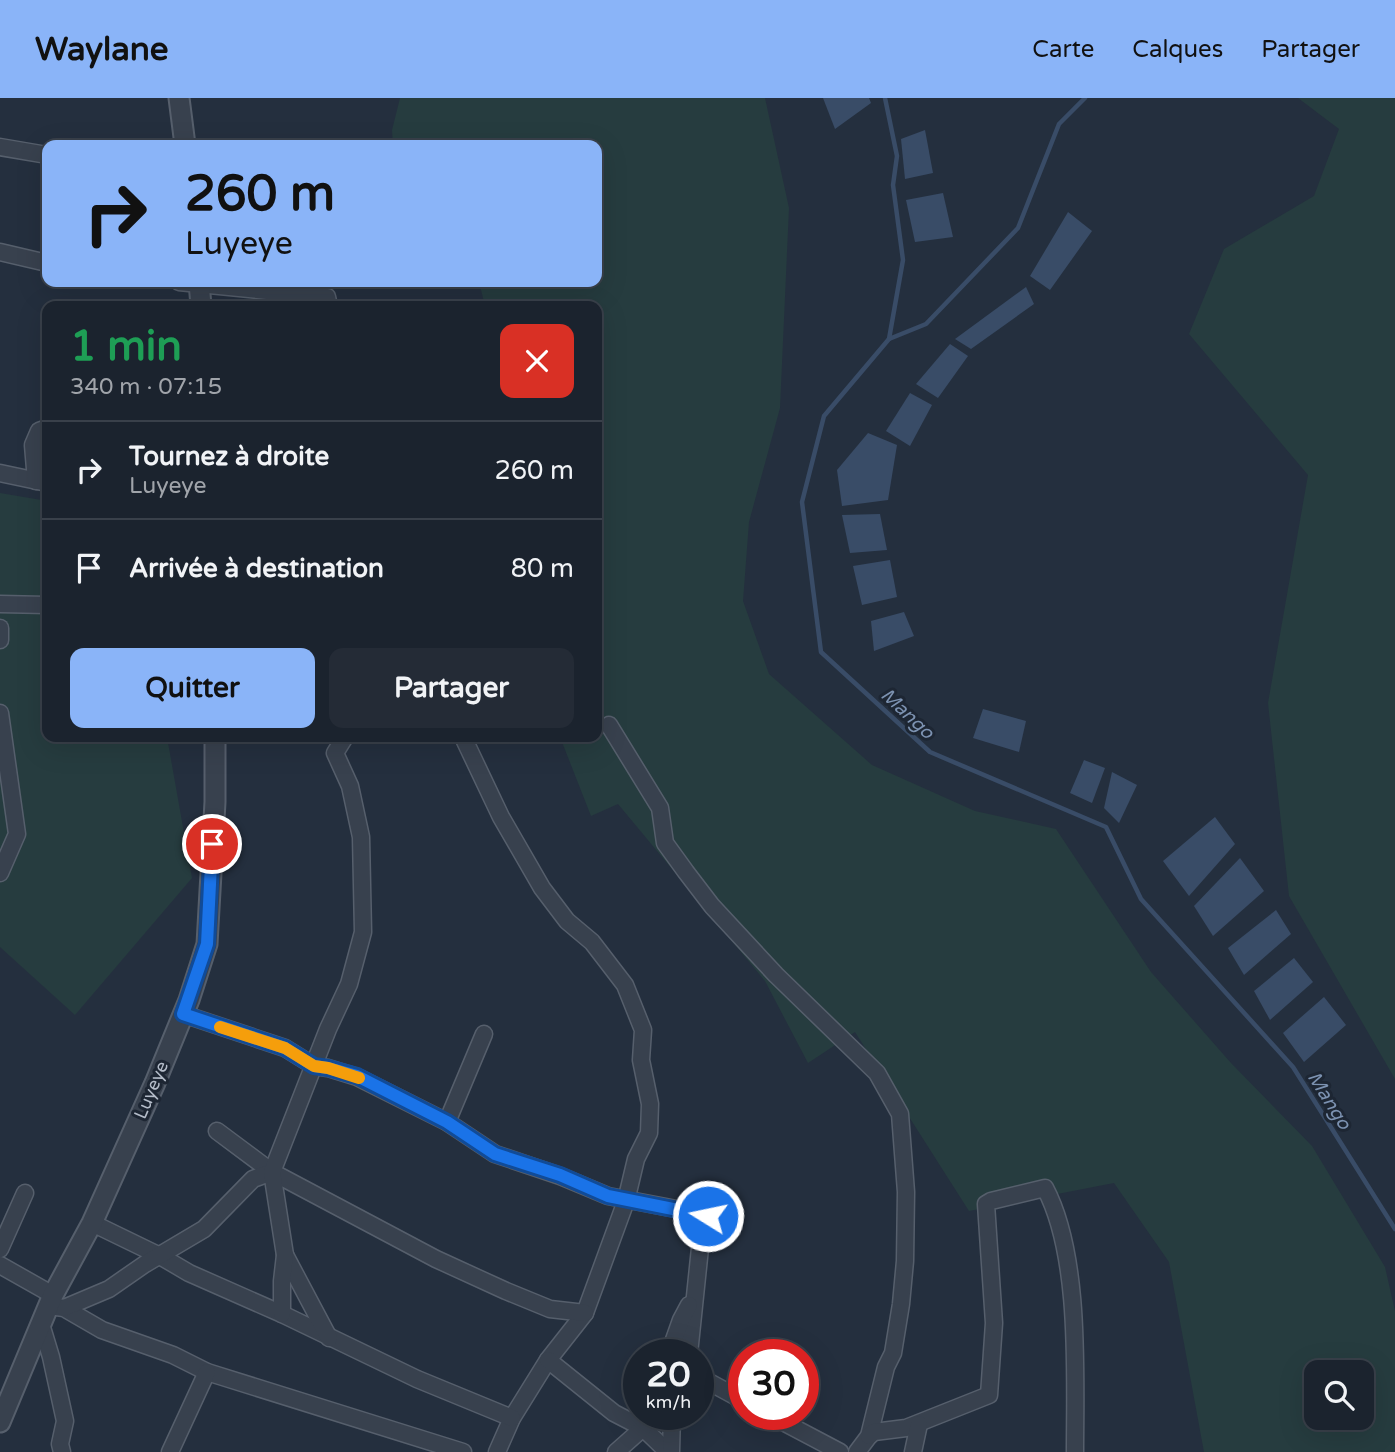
<!DOCTYPE html>
<html lang="fr">
<head>
<meta charset="utf-8">
<style>
  :root { --surface:#1b232e; --page:#242b36; --text:#f1f3f6; --muted:#a0a4aa; --line:#39404a; --accent:#8ab4f8 }
  body { margin:0; font-family:"Varela Round",sans-serif; background:var(--page); color:var(--text); height:100vh; display:flex; flex-direction:column; font-size:26px; white-space:nowrap }
  * { box-sizing:border-box; margin:0 }
  p { font-size:23px; color:var(--muted) }
  .icon { flex:none; width:38px; height:38px; fill:none; stroke:currentColor; stroke-width:2; stroke-linecap:round; stroke-linejoin:round }
  .map { position:relative; flex:1; overflow:hidden }
  .drawer { position:absolute; left:42px; top:203px; width:560px; height:441px; display:flex; flex-direction:column; background:var(--surface); border-radius:14px; box-shadow:0 7px 28px #0002,0 0 0 2px var(--line) }
  .drawer>* { flex:none }
  .hud { position:absolute; left:42px; top:42px; width:560px; height:147px; border-radius:14px; box-shadow:0 7px 28px #0002,0 0 0 2px var(--line); background:#8ab4f8; color:#111; overflow:hidden }
  .controls { position:absolute; left:1304px; top:1262px; display:grid; gap:14px }
  .controls a { display:grid; place-items:center; width:70px; height:70px; border-radius:14px; background:var(--surface); box-shadow:0 7px 28px #0002,0 0 0 2px var(--line); font-size:35px }
  .speed { position:absolute; left:623px; top:1241px; display:flex; gap:14px; font-size:35px; font-weight:700; text-align:center }
  .speed>* { display:grid; place-content:center; width:91px; height:91px; border-radius:50%; background:var(--surface); box-shadow:0 7px 28px #0002,0 0 0 2px var(--line); line-height:1 }
  .speed small { font-size:18px; font-weight:400 }
  .speed .limit { border:10px solid #d22; background:#fff; color:#111 }
  .pin { position:absolute; display:grid; place-items:center; width:60px; height:60px; color:#fff; margin:-30px; border:4px solid #fff; border-radius:50%; box-shadow:0 2px 7px #0007 }
  .me { position:absolute; width:77px; margin:-38px; rotate:280deg; stroke-linejoin:round; filter:drop-shadow(0 0 5px #0008) }
  .turn { display:flex; align-items:center; gap:24px; height:147px; padding:0 28px; font-size:32px }
  .turn .icon { width:91px; height:91px; stroke-width:2.5 }
  .turn b { display:block; font-size:49px; line-height:60px }
  .round { display:grid; place-items:center; flex:none; width:74px; height:74px; border-radius:14px; background:var(--page) }
  .head { display:flex; align-items:center; justify-content:space-between; height:119px; padding:0 28px }
  h1 { font-size:42px; font-weight:700; line-height:52px; color:#1e9e55 }
  .action { display:flex; gap:14px; margin-top:auto; padding:14px 28px }
  .action a { flex:1; height:80px; border-radius:14px; background:var(--accent); color:#111; font-size:28px; font-weight:700; line-height:80px; text-align:center }
  .action a+a { background:var(--page); color:var(--text) }
  ul { padding:0; list-style:none }
  li { display:flex; align-items:center; gap:21px; height:98px; padding:0 28px; border-top:2px solid var(--line) }
  li div { flex:1 }
  li b { display:block; font-size:26px }
  li em { font-style:normal }
  header { display:flex; align-items:center; gap:42px; box-sizing:border-box; height:98px; padding:0 35px; background:var(--accent); color:#111 }
  header strong { font-size:33px }
  nav { display:flex; gap:38px; margin-inline-start:auto; font-size:24px }
  .map>svg:first-child { display:block }
  .green { fill:#263c3f; fill-rule:evenodd }
  .water { fill:#394c67 }
  .lines { fill:none; stroke-linecap:round; stroke-linejoin:round }
  .stream { stroke:#394c67; stroke-width:4.5 }
  .minor-casing { stroke:#565f6c; stroke-width:19 }
  .tertiary-casing { stroke:#565f6c; stroke-width:23 }
  .minor { stroke:#38414e; stroke-width:16 }
  .tertiary { stroke:#38414e; stroke-width:19 }
  .route-casing { stroke:#114b97; stroke-width:18 }
  .route { stroke:#1a73e8; stroke-width:12 }
  .slow { stroke:#f59e0b; stroke-width:12 }
  .labels { text-anchor:middle; stroke-width:6; stroke-linejoin:round; paint-order:stroke }
  .street-label { font-size:18px; fill:#b4bcc9; stroke:#1d2633 }
  .water-label { font-size:19px; font-style:italic; fill:#7c92b1; stroke:#1d2633 }
</style>
</head>
<body>
<header>
<strong>Waylane</strong>
<nav><a>Carte</a><a>Calques</a><a>Partager</a></nav>
</header>
<div class="map">
<svg width="1395" height="1354" viewBox="0 0 1395 1354">
  <rect width="100%" height="100%" fill="#242f3e"/>
  <!-- green -->
  <g class="green">
    <path d="M400,0H765L789,110L780,310L749,424L743,503L769,576L872,667L975,713L1056,731L1151,874L1231,965L1312,1048L1385,1169L1395,1213V1354H1204L1169,1164L1114,1085L969,1113L855,934L808,965L765,883L618,706L591,718L560,639H597V208H485L479,184H597V47H393L392,32ZM1316,1274H1362V1320H1316Z"/>
    <path d="M1298,0H1395V981L1289,798L1268,605L1308,377L1189,236L1224,151L1314,98L1339,31Z"/>
    <path d="M0,395L47,403V639H167L192,780L75,917L0,849Z"/>
  </g>
  <!-- water -->
  <g class="water">
    <path d="M823,0H869L871,5L835,31Z"/>
    <path d="M925,32L933,75L905,81L901,41Z"/>
    <path d="M943,95L953,139L915,144L906,102Z"/>
    <path d="M1068,114L1092,133L1050,192L1030,178Z"/>
    <path d="M1026,189L1034,206L971,251L955,241Z"/>
    <path d="M950,246L968,258L938,300L916,286Z"/>
    <path d="M910,295L932,307L910,348L886,333Z"/>
    <path d="M868,335L897,347L888,402L842,408L837,372Z"/>
    <path d="M880,416L887,452L850,455L842,417Z"/>
    <path d="M890,462L897,499L862,507L853,468Z"/>
    <path d="M904,514L914,538L874,553L871,523Z"/>
    <path d="M983,611L1026,623L1019,654L973,640Z"/>
    <path d="M1084,662L1105,670L1092,705L1070,695Z"/>
    <path d="M1112,674L1137,687L1119,725L1104,710Z"/>
    <path d="M1215,719L1235,746L1189,798L1163,763Z"/>
    <path d="M1240,760L1264,793L1213,838L1194,808Z"/>
    <path d="M1276,812L1291,836L1244,877L1228,850Z"/>
    <path d="M1294,860L1313,884L1270,922L1254,893Z"/>
    <path d="M1324,899L1346,927L1304,964L1283,935Z"/>
  </g>
  <g class="lines">
    <!-- stream -->
    <g class="stream">
      <path d="M885,0L897,58L893,87L903,162L889,241L824,318L802,404L821,554L930,654L1106,729L1141,801L1293,969L1395,1131"/>
      <path d="M889,241L926,226L1018,130L1059,26L1085,0"/>
    </g>
    <!-- minor casing -->
    <g class="minor-casing">
      <g id="minor">
        <path d="M0,49L47,57"/>
        <path d="M0,154L47,165"/>
        <path d="M179,184L327,199L329,208"/>
        <path d="M0,375L47,385"/>
        <path d="M36,383L33,347L39,333L47,330"/>
        <path d="M0,506L47,507"/>
        <path d="M0,530V542"/>
        <path d="M0,615L17,736L0,775"/>
        <path d="M609,627L660,710L665,745L686,774L712,808L776,877L877,975L900,1016L906,1094L905,1163L901,1206L893,1255L886,1269L869,1338L857,1354"/>
        <path d="M463,639L501,719L542,790L567,823L592,844L625,887L643,932L641,962L650,1006L649,1035L636,1061L626,1103L585,1215L548,1262L512,1320L497,1354"/>
        <path d="M183,916L285,950L314,968L328,970L357,979L447,1024L495,1056L560,1078L608,1098L708,1117L700,1150L689,1256"/>
        <path d="M447,1024L484,936"/>
        <path d="M217,1033L272,1074L436,1161L506,1193L550,1211L585,1215"/>
        <path d="M92,1125L160,1158L189,1175L282,1216L417,1281L512,1320"/>
        <path d="M0,1151L25,1095"/>
        <path d="M285,1157L329,1240"/>
        <path d="M0,1167L53,1197"/>
        <path d="M49,1208L64,1210L102,1232L173,1257L207,1274L463,1354"/>
        <path d="M64,1210L109,1191L145,1166L204,1131L253,1081L272,1074"/>
        <path d="M282,1216V1183L285,1157L272,1074L328,931L349,886L363,834L361,739L350,688L335,655L345,639"/>
        <path d="M41,1226L51,1259L65,1323L60,1346L62,1354"/>
        <path d="M669,1256L681,1222L689,1207"/>
        <path d="M548,1262L614,1315L643,1330L668,1354"/>
        <path d="M698,1278L744,1303"/>
        <path d="M768,1316L840,1354"/>
        <path d="M869,1338L874,1334L906,1330L989,1297L994,1225L986,1106L991,1103L1045,1090C1081,1158 1075,1277 1075,1354"/>
        <path d="M170,1354L207,1274"/>
        <path d="M616,1354L643,1330L648,1316"/>
        <path d="M671,1354L672,1316"/>
        <path d="M913,1354L919,1326"/>
      </g>
    </g>
    <!-- tertiary casing -->
    <g class="tertiary-casing">
      <g id="tertiary">
        <path d="M179,0L185,47"/>
        <path d="M199,184L201,208"/>
        <path d="M0,1324L53,1197L92,1125L155,985L189,902L207,846L215,704V639"/>
      </g>
    </g>
    <!-- minor -->
    <use href="#minor" class="minor"/>
    <!-- tertiary -->
    <use href="#tertiary" class="tertiary"/>
  </g>
  <g class="lines">
    <!-- route casing -->
    <g class="route-casing">
      <path id="route" d="M212,746L207,846L183,916L285,950L314,968L328,970L357,978L447,1024L495,1056L560,1077L608,1098L708,1118"/>
    </g>
    <!-- route -->
    <use href="#route" class="route"/>
    <!-- slow -->
    <path class="slow" d="M220,929L285,950L314,968L328,970L359,980"/>
  </g>
  <g class="labels">
    <!-- street labels -->
    <g class="street-label">
      <text transform="translate(151 992) rotate(-67)" y="6">Luyeye</text>
    </g>
    <!-- water labels -->
    <g class="water-label">
      <text transform="translate(908 615) rotate(43)" y="7">Mango</text>
      <text transform="translate(1330 1002) rotate(58)" y="7">Mango</text>
    </g>
  </g>
</svg>
<div class="controls">
<a><svg class="icon" aria-label="search" viewBox="0 0 24 24"><circle cx="10" cy="10" r="6"/><path d="M15 15l6 6"/></svg></a>
</div>
<div class="speed"><div>20<small>km/h</small></div><div class="limit">30</div></div>
<div class="pin" style="left:212px;top:746px;background:#d93025"><svg class="icon" aria-label="arrive" viewBox="0 0 24 24"><path d="M6 21V4h12l-3 4 3 4H6"/></svg></div>
<svg class="me" style="left:708px;top:1118px" viewBox="-20 -20 40 40"><circle r="17" fill="#1a73e8" stroke="#fff" stroke-width="3"/><path d="M0-11L8 9 0 5-8 9z" fill="#fff"/></svg>
<div class="hud">
<div class="turn"><svg class="icon" aria-label="right" viewBox="0 0 24 24"><path d="M7 20v-9h11M14 6l5 5-5 5"/></svg><div><b>260 m</b>Luyeye</div></div>
</div>
<section class="drawer">
<div class="head"><div><h1>1 min</h1><p>340 m · 07:15</p></div><a class="round" style="background:#d93025;color:#fff"><svg class="icon" aria-label="close" viewBox="0 0 24 24"><path d="M6 6l12 12M18 6L6 18"/></svg></a></div>
<ul>
<li><svg class="icon" aria-label="right" viewBox="0 0 24 24"><path d="M7 20v-9h11M14 6l5 5-5 5"/></svg><div><b>Tournez à droite</b><p>Luyeye</p></div><em>260 m</em></li>
<li><svg class="icon" aria-label="arrive" viewBox="0 0 24 24"><path d="M6 21V4h12l-3 4 3 4H6"/></svg><div><b>Arrivée à destination</b></div><em>80 m</em></li>
</ul>
<div class="action"><a>Quitter</a><a>Partager</a></div>
</section>
</div>
</body>
</html>
